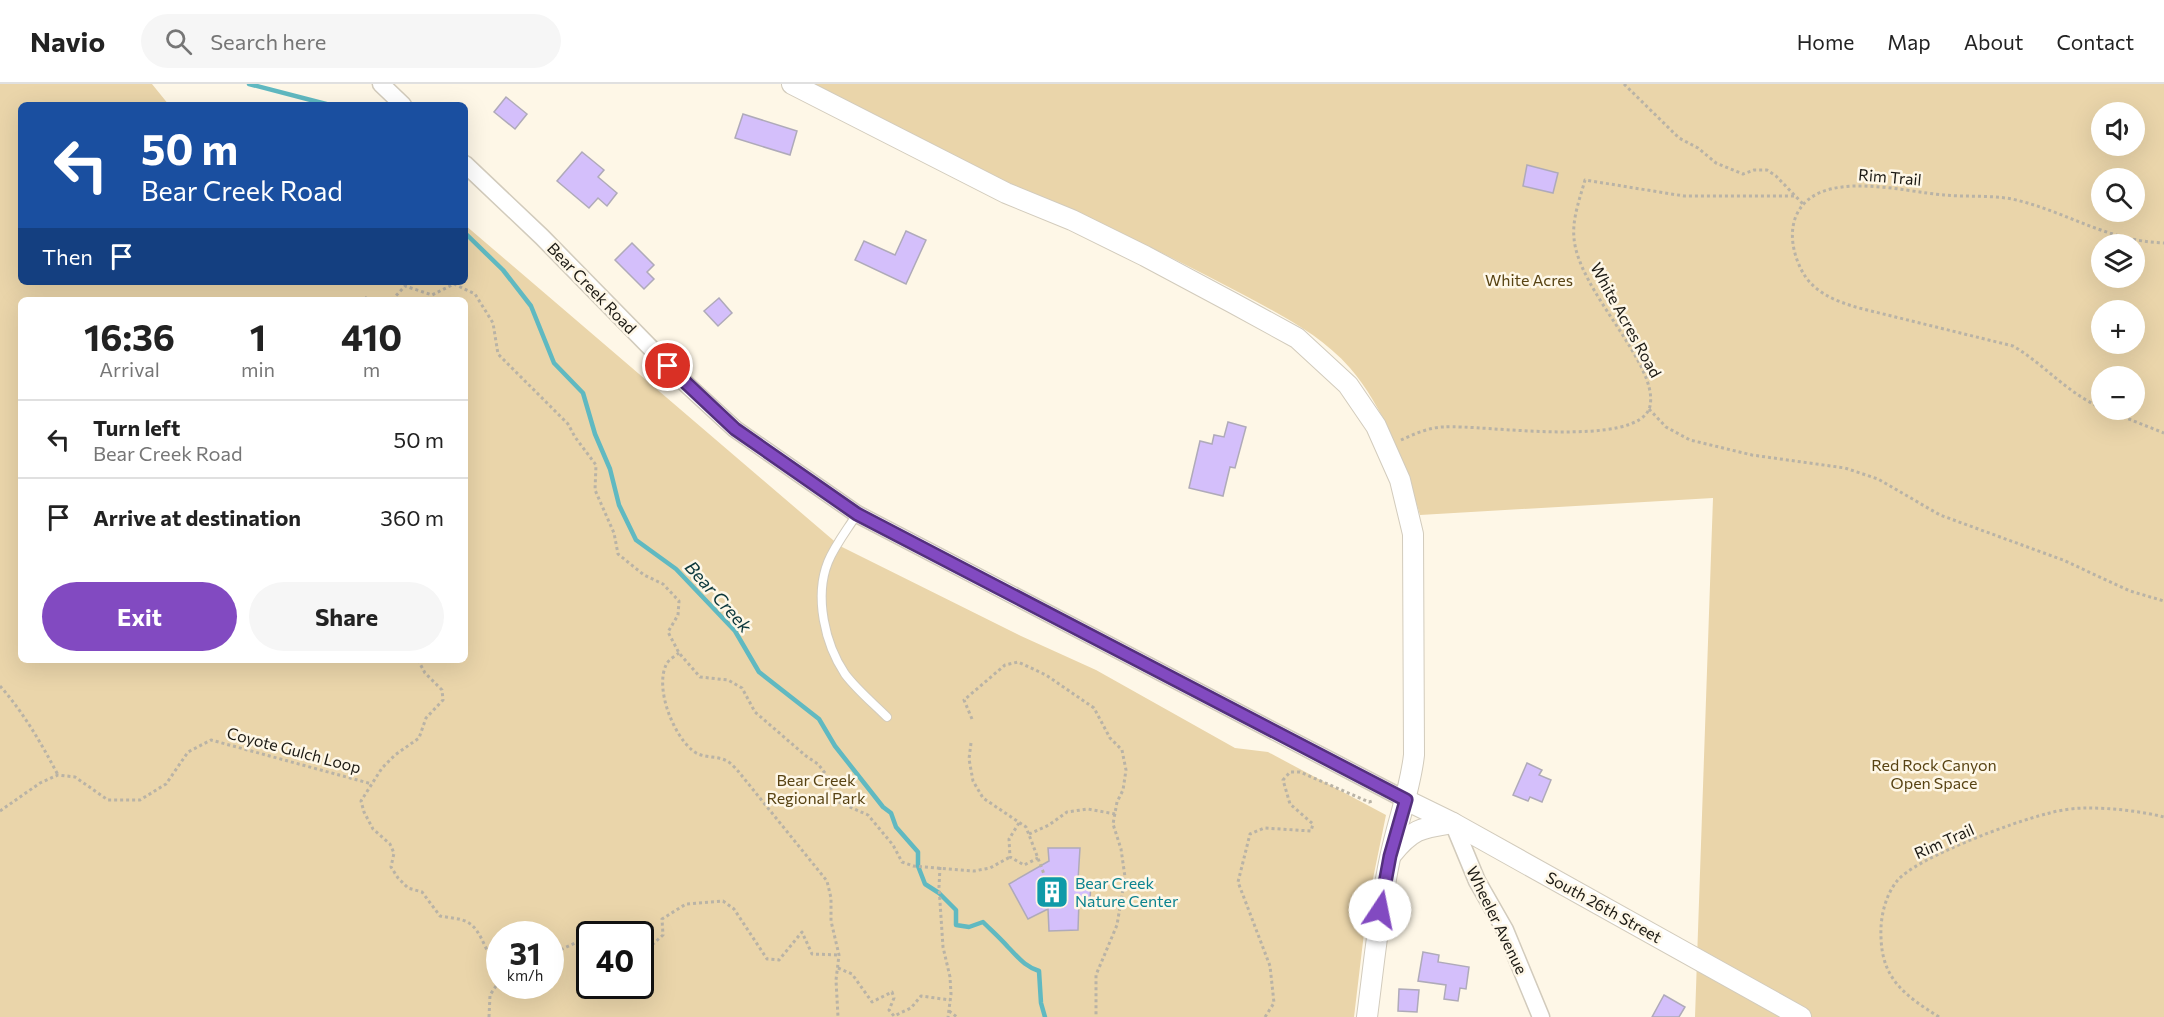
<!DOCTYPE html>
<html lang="en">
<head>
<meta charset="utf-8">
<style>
  :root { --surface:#fff; --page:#f6f6f6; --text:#222; --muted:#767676; --line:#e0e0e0; --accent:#824ac1 }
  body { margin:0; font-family:Commissioner,sans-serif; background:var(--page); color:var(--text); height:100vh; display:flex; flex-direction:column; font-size:22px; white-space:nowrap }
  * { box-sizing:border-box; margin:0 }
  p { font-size:20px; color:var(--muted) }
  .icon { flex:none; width:33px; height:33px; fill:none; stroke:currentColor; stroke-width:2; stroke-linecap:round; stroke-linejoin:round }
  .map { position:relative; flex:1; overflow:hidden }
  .panel { position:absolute; left:18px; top:213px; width:450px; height:366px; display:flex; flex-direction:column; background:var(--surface); border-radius:9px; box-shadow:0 6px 24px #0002 }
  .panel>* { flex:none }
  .guide { position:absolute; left:18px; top:18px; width:450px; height:183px; border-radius:9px; box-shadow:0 6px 24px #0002; background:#1a4fa0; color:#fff; overflow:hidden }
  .buttons { position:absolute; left:2091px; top:18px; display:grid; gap:12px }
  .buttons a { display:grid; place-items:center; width:54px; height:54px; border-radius:50%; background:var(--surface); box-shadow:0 6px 24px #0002; font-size:30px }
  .speed { position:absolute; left:486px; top:837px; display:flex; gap:12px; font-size:30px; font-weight:700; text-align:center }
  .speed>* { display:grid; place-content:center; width:78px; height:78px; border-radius:50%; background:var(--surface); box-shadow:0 6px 24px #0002; line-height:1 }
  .speed small { font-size:15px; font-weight:400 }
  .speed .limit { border:3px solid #111; border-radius:9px; background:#fff; color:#111 }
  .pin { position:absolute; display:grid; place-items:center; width:51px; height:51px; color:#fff; margin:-26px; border:3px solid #fff; border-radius:50%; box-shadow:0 2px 6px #0007 }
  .me { position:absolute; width:66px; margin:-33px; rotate:11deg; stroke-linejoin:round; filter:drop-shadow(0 0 4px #0008) }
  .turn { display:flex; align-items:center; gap:21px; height:126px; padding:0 24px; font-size:27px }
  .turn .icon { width:78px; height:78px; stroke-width:2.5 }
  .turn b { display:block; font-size:42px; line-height:51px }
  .then { display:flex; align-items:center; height:57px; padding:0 24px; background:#0003; gap:12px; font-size:22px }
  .eta { display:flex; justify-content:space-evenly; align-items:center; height:102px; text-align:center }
  .eta b { font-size:36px; font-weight:700; line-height:42px }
  .action { display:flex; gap:12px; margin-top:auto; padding:12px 24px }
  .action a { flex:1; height:69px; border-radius:36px; background:var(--accent); color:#fff; font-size:24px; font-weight:700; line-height:69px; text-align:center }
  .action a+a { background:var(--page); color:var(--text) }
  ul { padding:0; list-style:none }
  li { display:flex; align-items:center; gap:18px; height:78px; padding:0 24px; border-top:2px solid var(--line) }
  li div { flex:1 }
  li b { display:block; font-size:22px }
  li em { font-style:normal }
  header { display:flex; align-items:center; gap:36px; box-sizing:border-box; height:84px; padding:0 30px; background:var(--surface); border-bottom:2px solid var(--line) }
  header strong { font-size:28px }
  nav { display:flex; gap:33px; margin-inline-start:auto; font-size:21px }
  .search { width:420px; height:54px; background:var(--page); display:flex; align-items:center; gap:15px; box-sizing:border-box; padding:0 21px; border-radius:33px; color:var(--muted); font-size:22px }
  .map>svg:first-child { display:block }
  .green { fill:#ead5aa; fill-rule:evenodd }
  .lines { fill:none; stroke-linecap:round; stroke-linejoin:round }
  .stream { stroke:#60b9c1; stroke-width:4.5 }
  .building { fill:#d4bffb; stroke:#afaab9; stroke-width:1.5 }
  .service-casing { stroke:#d2cbbc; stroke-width:10 }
  .minor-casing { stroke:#d2cbbc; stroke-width:19 }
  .tertiary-casing { stroke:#d2cbbc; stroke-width:22 }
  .path { stroke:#b9b3a6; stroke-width:3; stroke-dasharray:3 3; stroke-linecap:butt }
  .service { stroke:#fff; stroke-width:8 }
  .minor { stroke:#fff; stroke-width:16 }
  .tertiary { stroke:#fff; stroke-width:20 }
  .route-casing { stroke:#54307d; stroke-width:15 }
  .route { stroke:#824ac1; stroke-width:10 }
  .labels { text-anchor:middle; stroke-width:5; stroke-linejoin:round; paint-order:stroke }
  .street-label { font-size:16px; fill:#1b1913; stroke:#fef7e7 }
  .park-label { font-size:16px; fill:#584313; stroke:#fef7e7 }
  .culture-label { font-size:16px; fill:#0d838f; stroke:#fef7e7; text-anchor:start }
  .water-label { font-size:18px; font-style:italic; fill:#0b373b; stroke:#fef7e7 }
</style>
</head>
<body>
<header>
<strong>Navio</strong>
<div class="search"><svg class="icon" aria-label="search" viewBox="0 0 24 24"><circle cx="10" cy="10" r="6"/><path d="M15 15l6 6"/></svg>Search here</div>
<nav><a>Home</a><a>Map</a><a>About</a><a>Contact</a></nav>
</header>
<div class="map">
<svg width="2164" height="933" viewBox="0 0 2164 933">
  <rect width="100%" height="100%" fill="#fef7e7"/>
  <!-- green -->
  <g class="green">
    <path d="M0,0H152L169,21H21V198H465V141L840,462L1021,552L1096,586L1235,664L1268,668L1386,731L1367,824L1354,933H0ZM21,216H465V576H21ZM500,850H550V902H500ZM590,850H640V902H590Z"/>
    <path d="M810,0H2164V933H1695L1713,414L1420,431C1406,383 1384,323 1350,284C1321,251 1281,231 1242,210C1193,184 1143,159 1092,136C1060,122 1027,110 996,95C933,65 872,32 810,0ZM2102,28H2134V62H2102ZM2102,94H2134V128H2102ZM2102,160H2134V194H2102ZM2102,226H2134V260H2102ZM2102,292H2134V326H2102Z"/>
  </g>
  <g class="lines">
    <!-- stream -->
    <g class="stream">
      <path d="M249,0L330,21"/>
      <path d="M465,149L503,186L531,222L554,279L583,309L595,350L610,385L619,421L636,456L676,485L735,547L759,588L819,635L835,662L883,723L891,729L896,743L918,768V782L925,800L939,809L956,826V841L969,843L983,838C991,846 1000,854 1008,863C1019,874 1024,882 1039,887L1041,919L1045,933"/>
    </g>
  </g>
  <!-- building -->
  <g class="building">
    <path d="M506,13L527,30L515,45L494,28Z"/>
    <path d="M743,30L797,47L790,71L735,54Z"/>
    <path d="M582,68L604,86L598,93L617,109L607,122L598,114L589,124L557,97Z"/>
    <path d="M1527,81L1558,89L1553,109L1523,102Z"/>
    <path d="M906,147L926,156L906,200L855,176L864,157L895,171Z"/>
    <path d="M632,159L654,181L647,188L654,195L644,205L615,176Z"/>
    <path d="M719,214L732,229L718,242L704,227Z"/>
    <path d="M1228,338L1246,343L1235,384L1230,383L1223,412L1189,404L1200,357L1212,360L1214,351L1224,353Z"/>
    <path d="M1527,679L1542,686L1539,691L1551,696L1542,718L1530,713L1528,717L1513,711Z"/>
    <path d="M1048,764H1080L1078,796L1091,797L1090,816H1079L1078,846L1049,847L1048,825L1028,835L1009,800L1049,777Z"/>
    <path d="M1423,868L1439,871L1438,878L1469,883L1466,905L1460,904L1458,917L1444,915L1446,901L1418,897Z"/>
    <path d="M1399,905L1419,906L1417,928L1398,927Z"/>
    <path d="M1664,911L1685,923L1679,933H1652Z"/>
  </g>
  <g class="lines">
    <!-- service casing -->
    <g class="service-casing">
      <path id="service" d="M857,430C847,446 835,461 828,478C814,513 825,560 845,590C857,606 873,619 887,633"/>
    </g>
    <!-- minor casing -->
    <g class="minor-casing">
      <g id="minor">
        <path d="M381,0L403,21"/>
        <path d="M465,80L542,153L684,298L735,345L857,430L1406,716"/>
        <path d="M1453,739L1477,797L1505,846L1541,933"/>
      </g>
    </g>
    <!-- tertiary casing -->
    <g class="tertiary-casing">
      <g id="tertiary">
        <path d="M792,0L1006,109L1072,136L1145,172L1233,219L1297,254L1348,301L1376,342L1400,396L1413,450L1414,671C1410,707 1397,739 1390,774C1379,826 1374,880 1367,933"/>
        <path d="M1406,716L1453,739L1801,933"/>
        <path d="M1392,770C1413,744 1422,744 1453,739"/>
      </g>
    </g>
    <!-- path -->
    <g class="path">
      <path d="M1624,0L1679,54L1698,64L1716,79L1743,90L1754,86H1767L1776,92L1804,121"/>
      <path d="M360,216L364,213L370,216"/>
      <path d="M392,216L405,202L432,211L454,200L475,210L493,239L498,270L568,340L575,353L596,381L595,406L614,449L618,470L644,491L663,500L679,517L678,531L668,548L679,569L700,593L728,596L742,604L755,628L806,672L818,680L825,689L836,717L868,731L893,761L902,778L913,782L974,787L990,784L1010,773"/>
      <path d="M2102,324C2068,310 2044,280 2013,262L1859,224C1835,217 1812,208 1801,185C1793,169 1789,149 1796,132C1817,83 1904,108 1944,111C1966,113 1990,111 2012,115C2066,127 2106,157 2164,159"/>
      <path d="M1649,325L1666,343L1690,356L1752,371L1845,384L1878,395L1940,431L2063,476L2130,507L2164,517"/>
      <path d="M2106,326L2164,349"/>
      <path d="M1401,356C1414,350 1430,343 1444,343C1480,340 1640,366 1650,322C1659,280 1578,207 1574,154C1572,135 1580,114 1585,96L1684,112H1794"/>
      <path d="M679,569C675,572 668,576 666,581C655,605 673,650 692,666C702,675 716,671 727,677C731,679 735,684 738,687L827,797L831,814V837L839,871L836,896L838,933"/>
      <path d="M418,576L425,589L442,606L443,616L426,634L419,654L395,671L382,684L361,717L364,728L373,745L390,760L394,769L391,783L398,794L408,804L422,808L440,832C450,834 461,834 469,839C484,849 484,871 500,882"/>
      <path d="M0,602C24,629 41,659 58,691"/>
      <path d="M972,635L964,616L1005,581L1018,578L1046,591L1094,624L1110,654L1122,666L1126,686L1123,706L1117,718L1113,740L1121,765L1125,793L1117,841L1096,891V933"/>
      <path d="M971,659L969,675L973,697L983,714L1026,743L1044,790"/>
      <path d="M0,727L40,699L58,691L75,693L108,716H140L166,700L188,668L211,656L372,700"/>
      <path d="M1019,739L1009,755L1010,773L1024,781L1038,774"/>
      <path d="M1029,750L1049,741L1067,728L1088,725L1115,730"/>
      <path d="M940,783L939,803L943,863L950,893L951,910L948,933"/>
      <path d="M640,862L653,860L663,851L662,835L686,820L723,817L734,825L767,875L779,876L802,848L812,870L839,871"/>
      <path d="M550,871L575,859L590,865"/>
      <path d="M838,884L852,890L872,918L892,908L894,914L889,926L894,932L911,924L921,912L950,916"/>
      <path d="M949,927L957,933"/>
      <path d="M489,933L490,911L500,896"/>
      <path d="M1265,933L1274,919L1270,882L1238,798L1250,750L1264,744L1311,747L1313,740L1290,720L1283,696L1290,688H1300L1369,718L1372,717"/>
      <path d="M1939,933C1906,912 1882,896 1881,853C1880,834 1885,812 1897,797C1915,774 2016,737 2046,730C2059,726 2074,724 2087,724C2112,724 2140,727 2164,733"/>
    </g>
    <!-- service -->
    <use href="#service" class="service"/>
    <!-- minor -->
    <use href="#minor" class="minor"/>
    <!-- tertiary -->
    <use href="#tertiary" class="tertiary"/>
  </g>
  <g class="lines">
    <!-- route casing -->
    <g class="route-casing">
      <path id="route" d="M668,282L735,345L857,430L1406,716L1390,772L1380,826"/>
    </g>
    <!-- route -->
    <use href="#route" class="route"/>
  </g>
  <!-- icons -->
  <defs>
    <g id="building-square" transform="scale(1.725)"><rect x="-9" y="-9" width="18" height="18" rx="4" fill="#0f9aa8" stroke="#fef7e7"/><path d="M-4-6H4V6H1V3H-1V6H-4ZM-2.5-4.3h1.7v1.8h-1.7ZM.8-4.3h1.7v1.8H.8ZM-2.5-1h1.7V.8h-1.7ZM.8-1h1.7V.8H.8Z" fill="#fff"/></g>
  </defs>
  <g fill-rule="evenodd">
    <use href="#building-square" x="1052" y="808"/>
  </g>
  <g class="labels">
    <!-- street labels -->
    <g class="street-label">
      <text transform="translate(1890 93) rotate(5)" y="6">Rim Trail</text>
      <text transform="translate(592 204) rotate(46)" y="6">Bear Creek Road</text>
      <text transform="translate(1626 236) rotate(61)" y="6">White Acres Road</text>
      <text transform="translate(294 666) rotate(15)" y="6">Coyote Gulch Loop</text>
      <text transform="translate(1944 757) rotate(-24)" y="6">Rim Trail</text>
      <text transform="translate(1604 823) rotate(29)" y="6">South 26th Street</text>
      <text transform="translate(1497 836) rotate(64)" y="6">Wheeler Avenue</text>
    </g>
    <!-- park labels -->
    <g class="park-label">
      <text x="1529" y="202">White Acres</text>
      <text x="1934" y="687">Red Rock Canyon<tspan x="1934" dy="18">Open Space</tspan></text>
      <text x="816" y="702">Bear Creek<tspan x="816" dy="18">Regional Park</tspan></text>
    </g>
    <!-- culture labels -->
    <g class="culture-label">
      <text x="1075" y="805">Bear Creek<tspan x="1075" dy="18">Nature Center</tspan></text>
    </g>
    <!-- water labels -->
    <g class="water-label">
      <text transform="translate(718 513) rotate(48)" y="6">Bear Creek</text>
    </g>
  </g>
</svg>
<div class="buttons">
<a><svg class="icon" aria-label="sound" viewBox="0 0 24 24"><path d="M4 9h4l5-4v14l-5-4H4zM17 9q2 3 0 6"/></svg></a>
<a><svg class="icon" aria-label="search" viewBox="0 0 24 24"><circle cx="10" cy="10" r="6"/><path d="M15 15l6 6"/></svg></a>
<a><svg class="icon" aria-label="layers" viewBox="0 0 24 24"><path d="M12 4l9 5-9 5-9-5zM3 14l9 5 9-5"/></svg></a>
<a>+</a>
<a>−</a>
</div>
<div class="speed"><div>31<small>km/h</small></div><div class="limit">40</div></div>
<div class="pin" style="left:668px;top:282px;background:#d93025"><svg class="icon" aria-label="arrive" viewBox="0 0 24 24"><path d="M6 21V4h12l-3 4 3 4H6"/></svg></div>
<svg class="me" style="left:1380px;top:826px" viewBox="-20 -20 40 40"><circle r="19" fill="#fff"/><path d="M0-13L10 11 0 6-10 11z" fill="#824ac1"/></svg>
<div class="guide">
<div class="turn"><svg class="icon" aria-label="left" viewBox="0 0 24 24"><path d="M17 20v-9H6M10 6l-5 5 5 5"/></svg><div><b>50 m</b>Bear Creek Road</div></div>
<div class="then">Then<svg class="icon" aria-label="arrive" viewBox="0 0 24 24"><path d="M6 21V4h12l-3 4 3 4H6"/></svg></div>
</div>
<section class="panel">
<div class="eta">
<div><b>16:36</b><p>Arrival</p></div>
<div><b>1</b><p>min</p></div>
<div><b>410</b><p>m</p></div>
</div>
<ul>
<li><svg class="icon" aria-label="left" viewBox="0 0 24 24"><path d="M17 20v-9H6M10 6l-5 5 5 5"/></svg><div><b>Turn left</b><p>Bear Creek Road</p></div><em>50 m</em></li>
<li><svg class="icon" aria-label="arrive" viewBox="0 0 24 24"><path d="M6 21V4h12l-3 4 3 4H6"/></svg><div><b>Arrive at destination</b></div><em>360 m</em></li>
</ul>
<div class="action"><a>Exit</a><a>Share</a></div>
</section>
</div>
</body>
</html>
